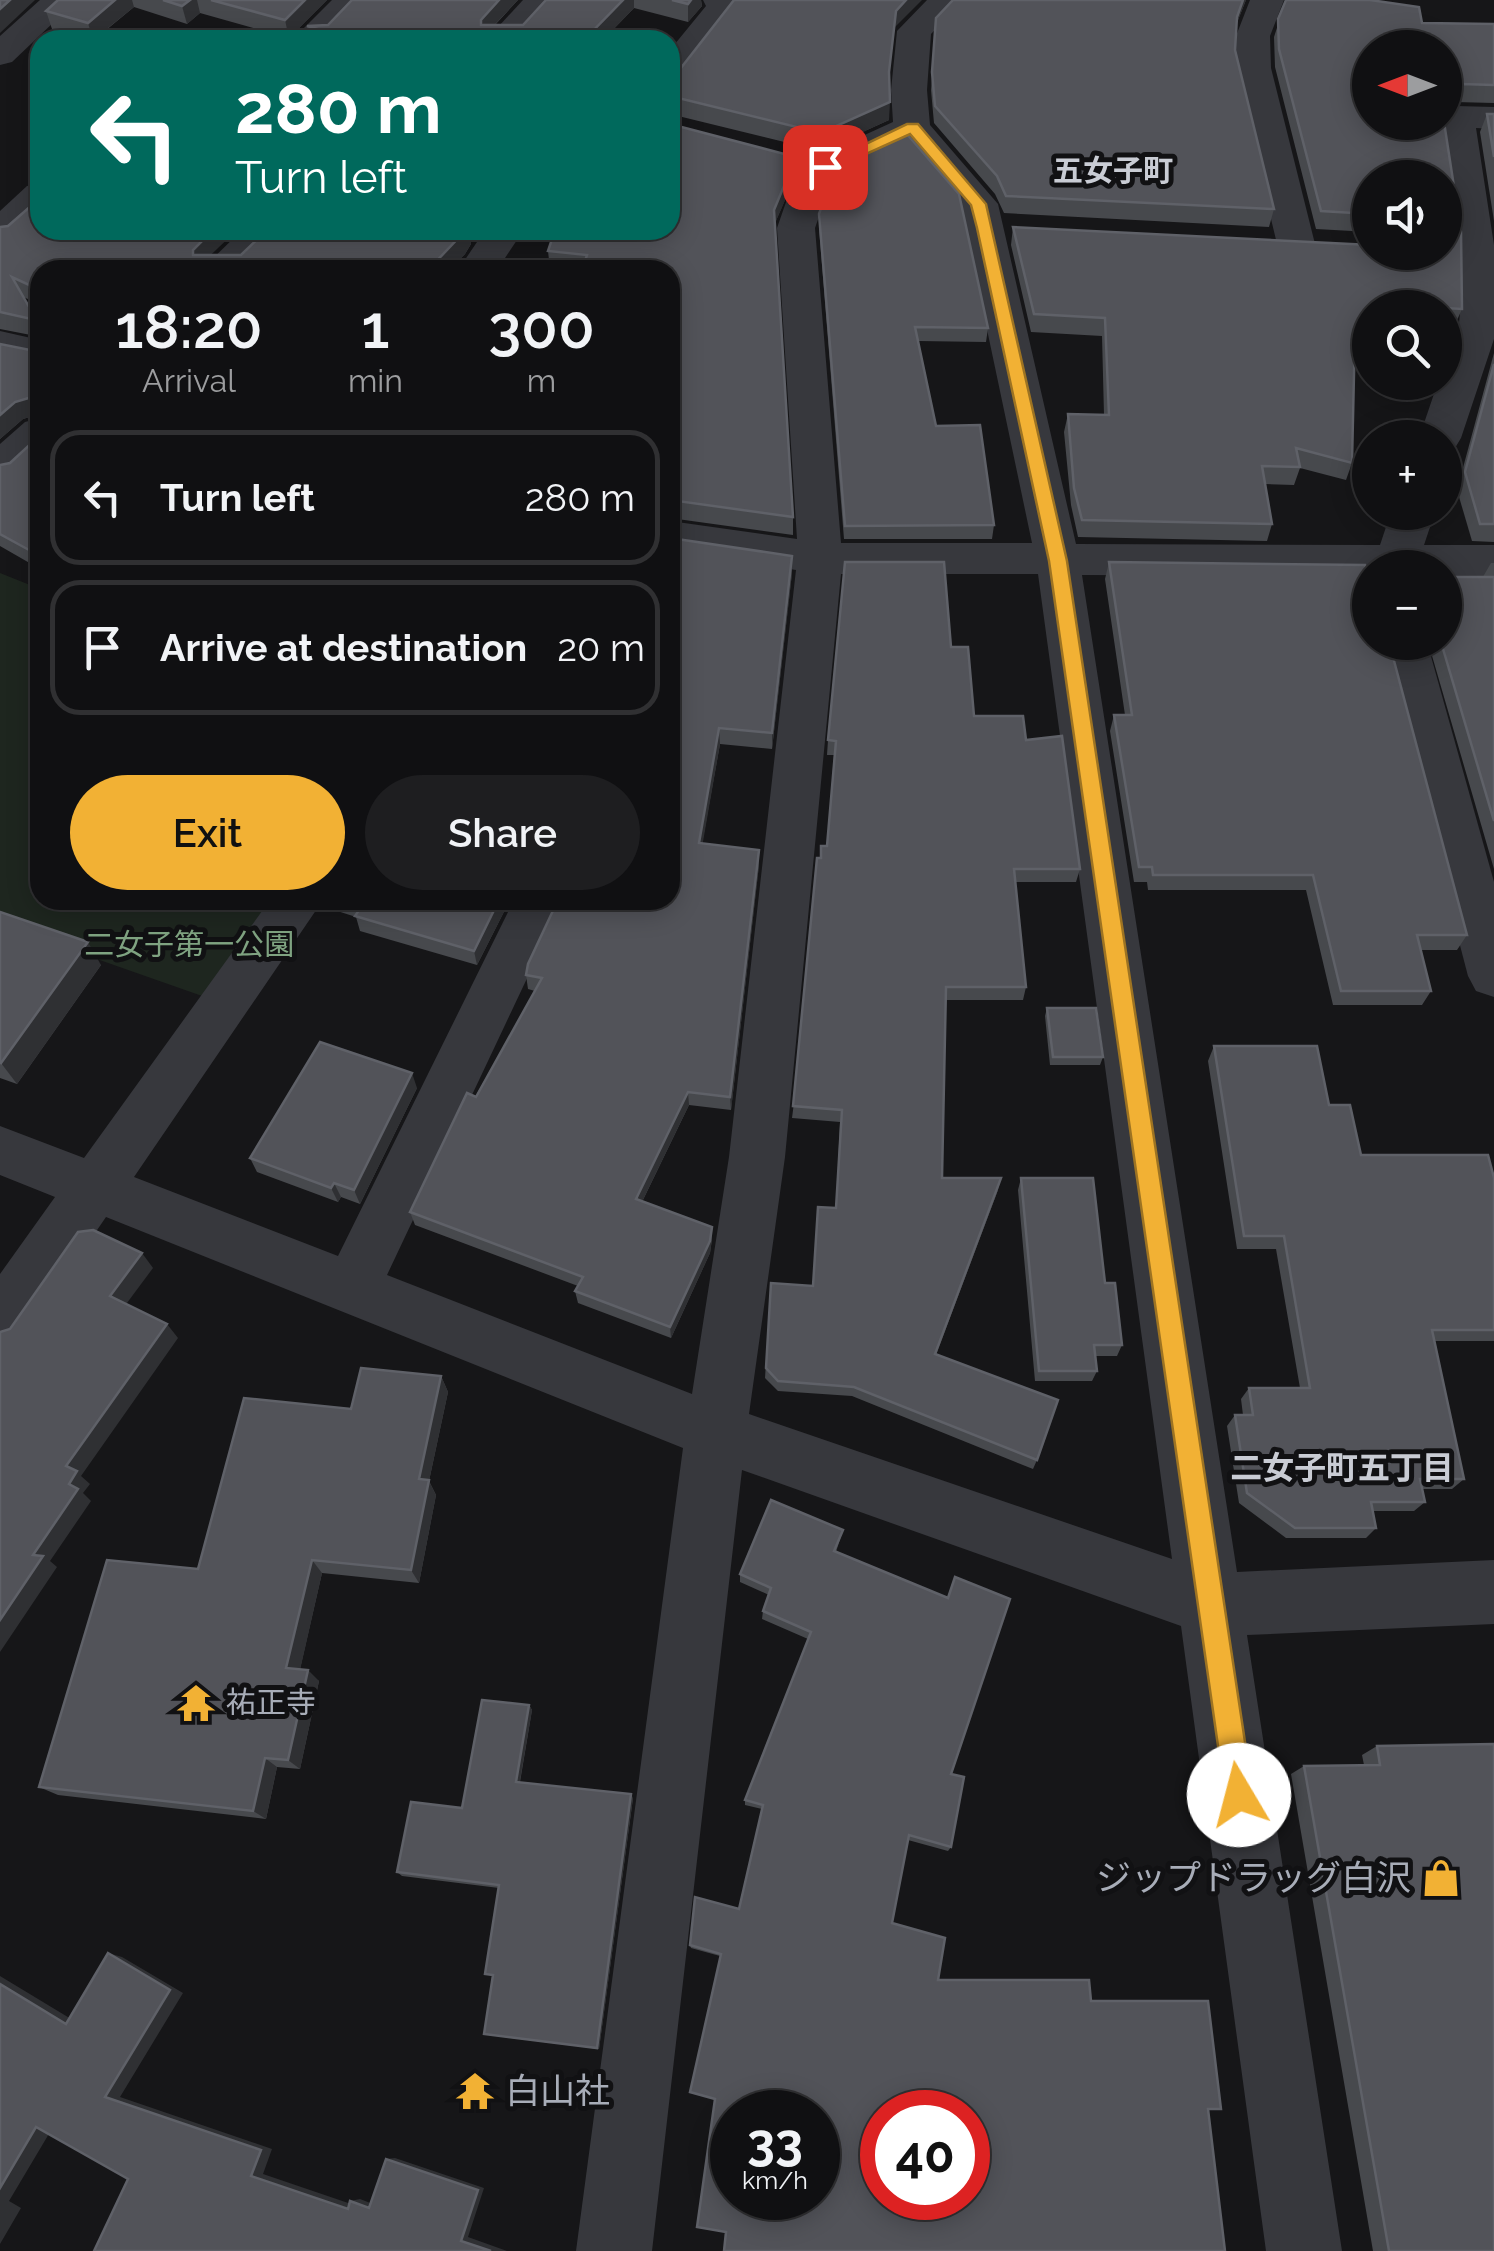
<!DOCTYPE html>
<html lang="en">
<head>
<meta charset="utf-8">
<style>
  :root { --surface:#101012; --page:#1e1e20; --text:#f1f3f6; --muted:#9c9d9f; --line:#303032; --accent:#f2b134 }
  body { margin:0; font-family:Raleway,"Noto Sans JP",sans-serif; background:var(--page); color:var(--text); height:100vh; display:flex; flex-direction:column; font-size:38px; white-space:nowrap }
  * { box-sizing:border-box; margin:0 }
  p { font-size:32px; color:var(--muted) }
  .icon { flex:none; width:55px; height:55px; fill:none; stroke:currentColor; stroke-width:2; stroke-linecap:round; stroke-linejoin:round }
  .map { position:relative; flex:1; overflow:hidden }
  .side { position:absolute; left:30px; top:260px; width:650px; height:650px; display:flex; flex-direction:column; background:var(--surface); border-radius:30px; box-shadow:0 5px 25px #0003,0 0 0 2px var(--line) }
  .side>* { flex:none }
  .top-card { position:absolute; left:30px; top:30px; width:650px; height:210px; border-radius:30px; box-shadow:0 5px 25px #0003,0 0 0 2px var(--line); background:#00695c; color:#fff; overflow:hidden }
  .needle { width:65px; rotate:270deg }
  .controls { position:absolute; left:1352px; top:30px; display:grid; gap:20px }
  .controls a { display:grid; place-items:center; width:110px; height:110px; border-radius:50%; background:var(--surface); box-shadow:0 5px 25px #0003,0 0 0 2px var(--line); font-size:50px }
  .speed { position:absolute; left:710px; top:2090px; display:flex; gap:20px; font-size:50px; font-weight:700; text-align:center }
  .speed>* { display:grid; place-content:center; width:130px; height:130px; border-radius:50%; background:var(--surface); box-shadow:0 5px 25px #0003,0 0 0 2px var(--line); line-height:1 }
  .speed small { font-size:25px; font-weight:400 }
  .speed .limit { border:15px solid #d22; background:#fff; color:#111 }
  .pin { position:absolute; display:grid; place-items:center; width:85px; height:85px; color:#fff; margin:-42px; border-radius:20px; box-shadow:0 5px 15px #0006 }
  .me { position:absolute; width:110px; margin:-55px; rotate:352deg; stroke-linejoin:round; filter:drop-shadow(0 0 8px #0008) }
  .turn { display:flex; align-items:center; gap:35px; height:210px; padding:0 40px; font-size:45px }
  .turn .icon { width:130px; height:130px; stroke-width:2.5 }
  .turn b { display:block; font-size:70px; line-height:85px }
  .eta { display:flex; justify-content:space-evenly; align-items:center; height:170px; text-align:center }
  .eta b { font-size:60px; font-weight:600; line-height:70px }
  .primary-button { display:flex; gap:20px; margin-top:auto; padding:20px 40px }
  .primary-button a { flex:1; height:115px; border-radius:60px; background:var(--accent); color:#111; font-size:40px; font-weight:600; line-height:115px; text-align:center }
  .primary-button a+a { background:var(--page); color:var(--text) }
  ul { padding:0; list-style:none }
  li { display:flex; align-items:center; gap:30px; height:135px; margin:0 20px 15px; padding:0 20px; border:5px solid var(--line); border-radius:30px }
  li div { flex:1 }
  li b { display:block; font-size:38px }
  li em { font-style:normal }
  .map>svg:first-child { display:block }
  .green { fill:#1e261f }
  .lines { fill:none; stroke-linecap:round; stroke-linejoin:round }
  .minor { fill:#37383d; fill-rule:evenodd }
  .wall { fill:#47494d }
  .shaded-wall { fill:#2f3033 }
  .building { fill:#525359; stroke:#5f6168; stroke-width:2.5; fill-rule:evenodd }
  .route { fill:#f2b134; stroke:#9d7322; stroke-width:2.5 }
  .labels { text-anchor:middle; stroke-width:10; stroke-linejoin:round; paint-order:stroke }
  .far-quarter-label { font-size:30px; font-weight:bold; fill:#c9ccd4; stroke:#111113 }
  .park-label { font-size:30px; fill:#7fa381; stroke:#111113 }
  .poi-label { font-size:30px; fill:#a8adb8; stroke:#111113; text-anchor:start }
  .neighbourhood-label { font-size:32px; font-weight:bold; fill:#c9ccd4; stroke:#111113 }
  .near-poi-label { font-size:35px; fill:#a8adb8; stroke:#111113; text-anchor:end }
</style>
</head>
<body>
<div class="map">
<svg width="1494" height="2251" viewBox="0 0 1494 2251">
  <rect width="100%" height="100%" fill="#161618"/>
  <!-- green -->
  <path class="green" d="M0,573L40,589V900H275L205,997L0,925Z"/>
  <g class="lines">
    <!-- minor -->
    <g class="minor">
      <path d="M40,0H77L12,62L0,65V36Z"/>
      <path d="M332,0H369L329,40H292Z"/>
      <path d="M523,0H559L522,40H486Z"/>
      <path d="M703,0H737L740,7L682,80L670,84V50L706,6Z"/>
      <path d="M927,0H963L931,34L927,90L930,125L998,204L1076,544L1380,545L1391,512H1435L1424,545H1494V577L1445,576V568H1370V576L1082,575L1237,1572L1494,1560V1624L1247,1635L1342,2251H1266L1181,1626L742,1470L652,2251H576L683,1448L106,1217L21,1341L0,1349V1274L55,1197L0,1175V1126L84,1158L270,900H323L134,1177L338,1256L514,900H564L387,1275L692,1394L729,1157L796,570L670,551V521L797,539L777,228L793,182L812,159L893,122L891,90L897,31ZM906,143L961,206L1032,543H841L815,228L830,185L838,175ZM841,574H1038L1172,1559L749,1414L785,1157Z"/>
      <path d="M1250,0H1284L1270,36L1271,68L1315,244L1310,252L1296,256L1282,252L1277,244L1235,68L1236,36Z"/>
      <path d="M1456,106L1494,107V129L1476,128L1494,245V339L1461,438L1455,448L1445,451V438H1419L1438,382H1445C1445,360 1456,344 1459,323C1466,265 1447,181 1439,122H1445V109Z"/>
      <path d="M40,183V215L14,240L0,244V211L27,186Z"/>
      <path d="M242,230H284L243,270H201Z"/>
      <path d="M457,230H514L519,237L497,270H458L477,242L462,238Z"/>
      <path d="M0,331L40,340V366L0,357Z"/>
      <path d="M40,418V455L15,478L0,482V444L25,422Z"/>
      <path d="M1381,642H1427L1494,882V997L1476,991L1468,976Z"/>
    </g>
  </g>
  <!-- wall -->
  <g class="wall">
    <path d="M58,0H327L289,38L200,13L187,24L134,7L94,40L52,29L46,11Z"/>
    <path d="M352,0H518L495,25H523L546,0H701L702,6L688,22L634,8L603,40H310L307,26L328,25Z"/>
    <path d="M1246,0L1236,25L1235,50L1274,209L1269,227L1004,213L995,194L934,123L931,90L936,18Z"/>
    <path d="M1286,0H1370L1419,7L1422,23L1494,24V103L1455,102L1446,106L1445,108V48H1370V122H1444L1461,232L1462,309L1454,327H1445V308H1370V341L1367,349L1355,348L1352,463L1346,480L1300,468L1294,485L1265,484L1272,524L1267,541L1078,537L1071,505L1064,432L1068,414L1104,415L1102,336L1031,332L1011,245L1013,227L1370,245V252H1445V178H1370V232L1316,229L1275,67L1274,37Z"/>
    <path d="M894,28L889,76V120L821,151L670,114V82Z"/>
    <path d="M1487,114H1494V221L1480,132Z"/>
    <path d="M796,157V175L774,225L793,517V535L670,518V270L550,269L548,251Z"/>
    <path d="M819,214L988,328L986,342L918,341L936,426L994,525L992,539H844L819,228Z"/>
    <path d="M0,227L211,255H241L267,230H469L471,244L465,254L449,270H40V304L23,297L40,326V569L0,546V465L10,463L35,440L36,415L23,419L0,439V344L35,351L36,336L0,329Z"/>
    <path d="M1494,353V542L1472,541L1457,490Z"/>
    <path d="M670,538L792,573L772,749L720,744L702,844L759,850V865L731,1110L689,1105L642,1202L712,1227V1239L710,1253L671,1338L578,1303L575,1291L578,1286L415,1225L410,1212L535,991L528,989L526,975L670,900Z"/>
    <path d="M1109,562L1368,577L1467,935L1457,950H1421L1431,991L1422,1005H1333L1306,890H1148L1147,882H1134L1110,731L1114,715H1125L1105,579Z"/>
    <path d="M1491,563H1494V869L1428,642H1445Z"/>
    <path d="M951,647L974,716L1026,740L1080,869L1076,882H1015L1026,987L1023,1000H946L942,1178L998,1190L936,1355L1037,1460L1033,1469L852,1396L778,1391L765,1378L771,1283L813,1286L836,1208L840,1122L792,1118L827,846L834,755H827L828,740Z"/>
    <path d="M326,900H510L477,965L360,931L356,917L328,908Z"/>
    <path d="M0,912L101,965L17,1084L0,1078Z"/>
    <path d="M1047,1008L1103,1057L1100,1065H1050L1045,1016Z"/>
    <path d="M1214,1046L1329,1105L1361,1155L1494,1178V1341H1435L1464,1479L1452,1489H1422L1425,1502L1414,1511H1373L1376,1528L1366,1538H1286L1239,1503L1227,1426L1235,1415H1243L1241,1399L1249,1388H1300L1276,1249H1237L1208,1061Z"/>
    <path d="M417,1088L360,1204L341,1197L338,1202L257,1172L250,1158Z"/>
    <path d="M1021,1178L1105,1283L1122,1345L1117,1356H1095L1097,1371L1092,1381H1035L1018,1190Z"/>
    <path d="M441,1376L448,1392L429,1481L436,1495L419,1583L322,1573L300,1669L319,1681L300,1769L277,1767L266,1819L58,1795L39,1787L198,1569L351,1409Z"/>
    <path d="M843,1530L836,1552L951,1774V1847L948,1851L908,1840L892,1923L938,1980L1091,2001L1208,2109L726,2232L715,2099L720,1956L691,1948L690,1945L739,1909L762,1809L745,1805V1800L808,1639L762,1619L763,1611L769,1595L740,1582V1574Z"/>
    <path d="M529,1705L532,1710L520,1782L633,1798L599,2049L488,2035L493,1976L485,1974L499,1888L402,1876L397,1872L462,1808Z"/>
    <path d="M1377,1746L1494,2251H1373L1291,1774L1304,1766L1364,1765L1362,1755Z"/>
  </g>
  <!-- shaded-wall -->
  <g class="shaded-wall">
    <path d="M10,0H35L0,33V9Z"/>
    <path d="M115,0H132L134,7L93,40L88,23Z"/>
    <path d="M190,0H197L200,13L187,24L182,6Z"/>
    <path d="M305,0H327L289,38L285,20Z"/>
    <path d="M499,0H518L483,37L481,20Z"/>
    <path d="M623,0H634V8L603,40H584Z"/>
    <path d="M691,0H701L702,6L688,22V4Z"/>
    <path d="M906,0H922L894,28L887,90L896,11Z"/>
    <path d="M1243,0H1246L1232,35L1237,17Z"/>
    <path d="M1461,84L1455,102L1446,106L1445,108V98L1448,89Z"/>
    <path d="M890,102L889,120L821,151V133Z"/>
    <path d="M796,157V175L773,228L774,210Z"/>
    <path d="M213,230H237L198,267L193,255V250Z"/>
    <path d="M466,230H469L471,244L465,254L449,270H428Z"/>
    <path d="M32,397L39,414L23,419L0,439V415L15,402Z"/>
    <path d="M792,556V573L772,749V733Z"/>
    <path d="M719,728L720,744L700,859L699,843Z"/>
    <path d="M759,850V865L731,1110L730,1097Z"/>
    <path d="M499,900H510L477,965L474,951Z"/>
    <path d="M88,942L101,965L17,1084L1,1063Z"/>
    <path d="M412,1073L417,1088L360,1204L354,1190Z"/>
    <path d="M688,1092L689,1105L637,1212L636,1199Z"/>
    <path d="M1001,1178L998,1190L932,1364L935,1354Z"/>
    <path d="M334,1183L341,1197L338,1202L331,1188Z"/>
    <path d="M712,1227V1239L710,1253L671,1338L670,1327Z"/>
    <path d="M142,1253L153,1268L121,1311L110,1296Z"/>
    <path d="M167,1324L178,1338L81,1476L90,1484L83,1493L91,1501L50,1561L57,1567L0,1652V1620L69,1484L66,1466Z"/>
    <path d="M441,1376L448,1392L429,1481L436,1495L419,1583L411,1570L419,1479Z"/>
    <path d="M312,1560L322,1573L298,1679L286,1668Z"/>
    <path d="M308,1670L319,1681L300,1769L288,1760Z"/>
    <path d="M529,1705L532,1710L519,1786L516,1782Z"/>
    <path d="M265,1758L277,1767L266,1819L253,1811Z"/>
    <path d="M631,1794L633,1798L599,2049L597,2048Z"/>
    <path d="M108,1953L122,1957L183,1993L120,2097L272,2149L263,2174L357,2206L348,2209L251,2176L105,2097Z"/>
    <path d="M0,1976L81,2025L66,2024L0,1984Z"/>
    <path d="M36,2127H53L9,2201L21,2208L0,2244V2188Z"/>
    <path d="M395,2158L484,2188L468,2237L507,2251H491L461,2241L386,2159Z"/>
    <path d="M360,2199L378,2206L369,2208L350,2201Z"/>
  </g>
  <!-- building -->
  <g class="building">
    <path d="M0,0H10L0,9Z"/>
    <path d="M58,0H115L88,23L46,11Z"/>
    <path d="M163,0H190L182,6Z"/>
    <path d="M211,0H305L285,20Z"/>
    <path d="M352,0H499L481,20V25H523L546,0H623L584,40H330L340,35L307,26L328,25Z"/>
    <path d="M672,0H691L688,4Z"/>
    <path d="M734,0H906L896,11L889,72L890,102L821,133L670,96V82Z"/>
    <path d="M953,0H1243L1237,17L1235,50L1274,209L1006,196L997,176L935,106L932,72L936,18Z"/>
    <path d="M1286,0H1370L1419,7L1422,23L1494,24V85L1461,84L1448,89V100L1445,102V48H1370V122H1444L1461,232L1462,309L1373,304V308H1370V331L1355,329L1352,463L1296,448L1300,467L1262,466L1272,524L1082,520L1074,488L1068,414L1109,415L1105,318L1034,314L1013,227L1370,245V252H1445V178H1370V214L1321,211L1279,49L1278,19Z"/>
    <path d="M1487,114H1494V157Z"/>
    <path d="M670,124L796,157L774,210L793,517L670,500V270H582L587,255L548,251L555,230H670Z"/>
    <path d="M906,133L959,194L988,328L915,327L936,426L980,425L994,525L845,526L819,214L834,173L841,164Z"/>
    <path d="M40,198V230H213L193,250V255H241L267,230H466L428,270H40V290L12,277L40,326V556L0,534V465L10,463L35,440L36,400L32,397L15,402L0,415V344L35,351L36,320L0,312V227L8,226Z"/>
    <path d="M1494,364V524H1480L1465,472Z"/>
    <path d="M670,538L792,556L772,733L719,728L699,843L759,850L730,1097L688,1092L636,1199L712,1227L710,1241L670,1327L575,1291L583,1277L410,1212L467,1093L476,1097L542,978L526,975L528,964L558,900H670Z"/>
    <path d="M845,562H944L951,647H968L974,716H1023L1026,740L1062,736L1080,869H1014L1026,987H946L942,1178H1001L935,1354L1058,1400L1037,1460L854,1387L778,1381L766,1368L771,1283L813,1286L818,1207L836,1208L842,1110L793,1106L817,858H821V846H827L836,741L828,740Z"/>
    <path d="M1109,562L1365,565L1368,577H1370V642H1389L1467,935H1417L1431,991H1341L1313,875H1153L1152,867H1139L1114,715H1132Z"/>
    <path d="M1445,577H1494V821L1441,642H1445Z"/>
    <path d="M344,900H499L474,951L355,916L362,906Z"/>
    <path d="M0,912L88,942L1,1063L0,1062Z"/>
    <path d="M1047,1008H1096L1103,1057H1053Z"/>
    <path d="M320,1042L412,1073L354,1190L334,1183L331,1188L250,1158Z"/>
    <path d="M1214,1046H1317L1329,1105H1350L1361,1155H1488L1494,1178V1330H1432L1464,1479H1420L1425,1502H1371L1376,1528H1295L1247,1493L1235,1415H1253L1249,1388H1310L1284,1236H1244Z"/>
    <path d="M1021,1178H1093L1105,1283H1115L1122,1345H1094L1097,1371H1039Z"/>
    <path d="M93,1230L142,1253L110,1296L167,1324L66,1466L77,1471L69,1484L78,1489L33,1555L43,1556L0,1620V1332L10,1329L78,1232Z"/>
    <path d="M361,1368L441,1376L419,1479L429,1480L411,1570L312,1560L286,1668L308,1670L288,1760L265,1758L253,1811L39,1787L107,1560L198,1569L244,1398L351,1409Z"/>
    <path d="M771,1500L843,1530L834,1551L948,1598L955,1577L1010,1599L951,1774L964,1777L951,1847L909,1835L892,1923L945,1938L938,1980H1089L1091,2001H1208L1221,2109H1208L1225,2251H724L726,2232L697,2227L715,2099L690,2092L721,1954L690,1945L695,1897L739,1909L763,1805L745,1800L811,1632L763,1611L771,1588L740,1574ZM732,2112H818V2198H732ZM882,2112H968V2198H882Z"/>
    <path d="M482,1700L529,1705L516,1782L631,1794L597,2048L484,2034L493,1975L485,1974L499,1885L397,1872L411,1802L462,1808Z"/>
    <path d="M1494,1744V2251H1389L1304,1766L1380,1765L1377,1746Z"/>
    <path d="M108,1953L170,1990L105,2097L261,2150L251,2176L348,2209L350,2201L369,2208L386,2159L478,2190L461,2241L491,2251H94L128,2179L36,2127L0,2188V1984L66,2024Z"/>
  </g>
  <!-- route -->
  <path class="route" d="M907,124H918L986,204L1067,561L1253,1795L1249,1805L1239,1809L1229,1805L1225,1795L1049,561L977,228L971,205L910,134L831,170L818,167Z"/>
  <!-- icons -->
  <defs>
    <g id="temple-bare" transform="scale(3)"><path d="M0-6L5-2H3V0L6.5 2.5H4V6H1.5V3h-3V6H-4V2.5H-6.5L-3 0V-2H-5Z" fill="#f2b134" stroke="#111113" stroke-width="2.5" paint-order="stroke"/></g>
    <g id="shop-bare" transform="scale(3)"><path d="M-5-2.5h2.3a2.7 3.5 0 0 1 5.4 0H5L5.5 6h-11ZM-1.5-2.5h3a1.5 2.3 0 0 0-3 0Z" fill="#f2b134" stroke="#111113" stroke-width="2.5" paint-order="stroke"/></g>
  </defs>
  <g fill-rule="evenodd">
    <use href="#temple-bare" x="196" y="1703"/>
    <use href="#shop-bare" x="1441" y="1878"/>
    <use href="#temple-bare" x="475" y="2091"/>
  </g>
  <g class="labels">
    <!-- far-quarter labels -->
    <g class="far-quarter-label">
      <text x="1113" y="181">五女子町</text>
    </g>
    <!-- park labels -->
    <g class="park-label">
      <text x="189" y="955">二女子第一公園</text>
    </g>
    <!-- poi labels -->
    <g class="poi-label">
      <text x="226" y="1713">祐正寺</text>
    </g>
    <!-- neighbourhood labels -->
    <g class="neighbourhood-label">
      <text x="1342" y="1479">二女子町五丁目</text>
    </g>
    <!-- near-poi labels -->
    <g class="near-poi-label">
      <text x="1411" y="1890">ジップドラッグ白沢</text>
      <text x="505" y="2103" text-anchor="start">白山社</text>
    </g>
  </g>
</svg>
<div class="controls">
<a><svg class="needle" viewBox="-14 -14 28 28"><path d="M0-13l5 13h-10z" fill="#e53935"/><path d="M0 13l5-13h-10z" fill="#9c9d9f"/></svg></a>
<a><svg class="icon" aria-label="sound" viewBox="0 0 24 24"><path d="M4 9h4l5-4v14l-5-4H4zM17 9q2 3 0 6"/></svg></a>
<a><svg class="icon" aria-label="search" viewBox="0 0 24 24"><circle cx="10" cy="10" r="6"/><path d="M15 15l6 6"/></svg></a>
<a>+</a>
<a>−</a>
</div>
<div class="speed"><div>33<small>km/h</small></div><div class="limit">40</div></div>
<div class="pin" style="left:825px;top:167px;background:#d93025"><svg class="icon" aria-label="arrive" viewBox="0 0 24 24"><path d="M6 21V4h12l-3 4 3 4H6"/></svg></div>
<svg class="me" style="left:1239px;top:1795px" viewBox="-20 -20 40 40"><circle r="19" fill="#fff"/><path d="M0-13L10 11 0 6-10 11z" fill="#f2b134"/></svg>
<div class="top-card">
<div class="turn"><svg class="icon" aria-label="left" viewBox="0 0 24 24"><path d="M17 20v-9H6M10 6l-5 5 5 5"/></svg><div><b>280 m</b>Turn left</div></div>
</div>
<section class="side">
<div class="eta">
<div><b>18:20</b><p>Arrival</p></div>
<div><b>1</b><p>min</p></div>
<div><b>300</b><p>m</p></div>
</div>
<ul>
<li><svg class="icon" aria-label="left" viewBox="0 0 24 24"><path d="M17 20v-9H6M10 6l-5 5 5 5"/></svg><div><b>Turn left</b></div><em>280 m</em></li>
<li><svg class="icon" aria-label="arrive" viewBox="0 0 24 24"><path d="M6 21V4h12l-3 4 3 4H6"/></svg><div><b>Arrive at destination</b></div><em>20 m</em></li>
</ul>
<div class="primary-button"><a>Exit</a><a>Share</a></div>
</section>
</div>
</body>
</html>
